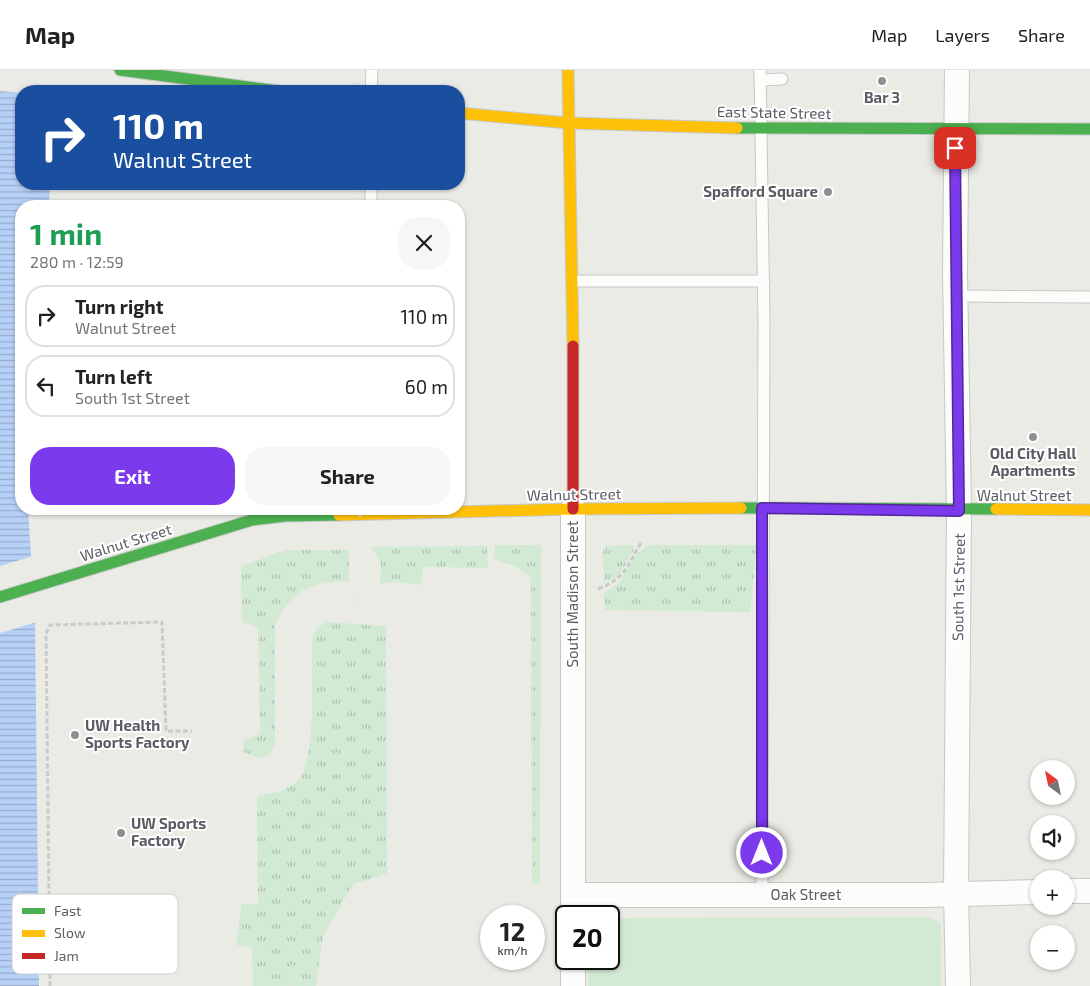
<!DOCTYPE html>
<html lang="en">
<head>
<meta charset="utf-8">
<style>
  :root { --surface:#fff; --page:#f6f6f6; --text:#222; --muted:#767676; --line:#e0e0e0; --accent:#7c3aed }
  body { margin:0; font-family:"Exo 2",sans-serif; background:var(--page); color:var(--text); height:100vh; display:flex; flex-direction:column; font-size:19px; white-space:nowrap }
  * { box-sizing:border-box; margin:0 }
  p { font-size:16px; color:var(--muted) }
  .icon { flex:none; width:28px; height:28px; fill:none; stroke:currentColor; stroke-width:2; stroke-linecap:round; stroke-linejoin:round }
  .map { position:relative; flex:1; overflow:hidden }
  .side { position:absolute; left:15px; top:130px; width:450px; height:315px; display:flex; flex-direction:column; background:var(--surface); border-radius:20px; box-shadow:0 1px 4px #0004 }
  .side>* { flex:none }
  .hud { position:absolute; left:15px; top:15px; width:450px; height:105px; border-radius:20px; box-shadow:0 1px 4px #0004; background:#1a4fa0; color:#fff; overflow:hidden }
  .needle { width:32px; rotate:327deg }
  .tools { position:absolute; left:1030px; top:690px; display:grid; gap:10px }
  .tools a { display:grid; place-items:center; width:45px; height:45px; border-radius:50%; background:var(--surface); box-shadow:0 1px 4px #0004; font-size:25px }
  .speed { position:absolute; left:480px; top:835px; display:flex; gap:10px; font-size:25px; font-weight:700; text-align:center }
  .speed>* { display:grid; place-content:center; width:65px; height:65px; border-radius:50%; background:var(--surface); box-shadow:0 1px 4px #0004; line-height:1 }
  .speed small { font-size:12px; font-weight:400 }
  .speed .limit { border:2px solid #111; border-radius:8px; background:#fff; color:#111 }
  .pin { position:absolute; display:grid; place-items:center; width:42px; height:42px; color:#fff; margin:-21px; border-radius:10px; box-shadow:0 2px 8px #0006 }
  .me { position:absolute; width:55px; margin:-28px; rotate:0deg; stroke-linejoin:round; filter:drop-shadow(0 0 4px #0008) }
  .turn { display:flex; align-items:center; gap:18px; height:105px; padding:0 15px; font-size:22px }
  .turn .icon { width:65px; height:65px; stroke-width:2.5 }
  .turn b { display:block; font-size:35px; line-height:42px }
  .round { display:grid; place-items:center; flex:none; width:52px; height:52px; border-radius:20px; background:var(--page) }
  .head { display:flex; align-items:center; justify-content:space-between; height:85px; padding:0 15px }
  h1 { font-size:30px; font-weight:700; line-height:38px; color:#1e9e55 }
  .primary-button { display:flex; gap:10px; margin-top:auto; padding:10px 15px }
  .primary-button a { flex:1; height:58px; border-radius:20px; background:var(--accent); color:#fff; font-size:20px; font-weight:700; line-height:58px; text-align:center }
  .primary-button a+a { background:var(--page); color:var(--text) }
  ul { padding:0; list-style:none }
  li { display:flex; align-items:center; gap:15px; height:62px; margin:0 10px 8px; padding:0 5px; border:2px solid var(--line); border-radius:20px }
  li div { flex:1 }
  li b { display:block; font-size:19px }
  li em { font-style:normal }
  header { display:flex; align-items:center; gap:30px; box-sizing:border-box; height:70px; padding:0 25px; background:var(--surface); border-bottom:1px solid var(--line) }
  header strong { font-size:24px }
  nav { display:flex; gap:28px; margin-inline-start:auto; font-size:18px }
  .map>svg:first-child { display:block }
  .grass { fill:url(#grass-tufts) }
  .park { fill:#d2e9d3 }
  .water { fill:url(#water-rules) }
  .pier { fill:#ebebe5 }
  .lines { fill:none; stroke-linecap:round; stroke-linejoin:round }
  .lane-casing { stroke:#c7c7c6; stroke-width:13 }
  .street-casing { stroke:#c7c7c6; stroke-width:26 }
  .fast-casing { stroke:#c7c8c7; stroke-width:13 }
  .slow-casing { stroke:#c7c8c7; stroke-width:13 }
  .jam-casing { stroke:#c7c8c7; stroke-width:13 }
  .path { stroke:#c7cccb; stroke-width:3; stroke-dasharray:5 2.5; stroke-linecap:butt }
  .lane { stroke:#fcfcfb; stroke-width:11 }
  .street { stroke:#fcfcfb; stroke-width:24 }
  .fast { stroke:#4caf50; stroke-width:11 }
  .slow { stroke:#ffc107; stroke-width:11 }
  .jam { stroke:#c62828; stroke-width:11 }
  .rail { stroke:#e3e3e2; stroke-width:4; stroke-dasharray:1 6; stroke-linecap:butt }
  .route-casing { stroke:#51269a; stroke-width:12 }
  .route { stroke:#7c3aed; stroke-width:9 }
  .poi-dot { fill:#8d8f91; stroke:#fff; stroke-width:2 }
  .labels { text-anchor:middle; stroke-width:4; stroke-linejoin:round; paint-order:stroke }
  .poi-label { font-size:15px; font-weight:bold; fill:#5a5d64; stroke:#fff }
  .street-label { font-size:15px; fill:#5a5d64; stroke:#fff }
  .key { fill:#fff; stroke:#ceced0; stroke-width:1 }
  .key-label { font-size:14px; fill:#5a5d64 }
</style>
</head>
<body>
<header>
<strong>Map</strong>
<nav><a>Map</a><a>Layers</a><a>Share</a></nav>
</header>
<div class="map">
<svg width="1090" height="916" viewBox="0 0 1090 916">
  <defs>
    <pattern id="grass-tufts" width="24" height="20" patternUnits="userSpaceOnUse" patternTransform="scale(1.25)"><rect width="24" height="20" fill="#d2e9d3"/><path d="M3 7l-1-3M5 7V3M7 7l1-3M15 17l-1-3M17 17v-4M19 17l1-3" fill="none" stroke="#adc0af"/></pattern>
    <pattern id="water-rules" width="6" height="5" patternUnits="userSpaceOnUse" patternTransform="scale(1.25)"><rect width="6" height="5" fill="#b7d0f7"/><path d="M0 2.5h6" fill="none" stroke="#98accc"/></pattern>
  </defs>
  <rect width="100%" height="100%" fill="#ebebe5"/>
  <!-- grass -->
  <g class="grass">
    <path d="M495,475H541L540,812L532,815L531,508L515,496L494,489Z"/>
    <path d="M632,475L635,478L618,507L604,512L603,480L606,476Z"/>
    <path d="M647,475H757L750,542L605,540L604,523L619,513L634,488Z"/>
    <path d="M487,476L488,498L423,497L421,515L398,512L380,514L381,493L371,477Z"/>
    <path d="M287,480H349V511L324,513L303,520L285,536L275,555V674L270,684L260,688L243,682L244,670L260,664L258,557L242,552L241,496Z"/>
    <path d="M327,552L386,556L387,804L353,814L323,866L316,916H253L252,877L236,875L242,834H258L257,726C271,723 290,721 299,709C317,684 311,602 312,569L317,558Z"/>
  </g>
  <!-- park -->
  <path class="park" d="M926,847L936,850L941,856V916H588V889H609V848Z"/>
  <!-- water -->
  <path class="water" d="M0,0L21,21V114H50L49,136H21V439H28L35,548L39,916H0Z"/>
  <!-- pier -->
  <g class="pier">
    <path d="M0,0H61L59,21H21V23L0,21Z"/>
    <path d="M33,486L37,552L0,563V496Z"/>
  </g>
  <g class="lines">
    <!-- lane casing -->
    <g class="lane-casing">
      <g id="lane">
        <path d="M760,0L764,251L762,825"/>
        <path d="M760,10L782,9"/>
        <path d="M371,21L372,0"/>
        <path d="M371,114V136"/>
        <path d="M573,211H764"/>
        <path d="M955,226L1090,227"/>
      </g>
    </g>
    <!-- street casing -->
    <g class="street-casing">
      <g id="street">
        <path d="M957,0L955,203L959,441L956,823L958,916"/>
        <path d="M573,439V846"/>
        <path d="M1066,821H1090"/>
        <path d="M573,825H926L1039,822"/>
        <path d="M573,916V889"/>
      </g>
    </g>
    <!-- fast casing -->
    <g class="fast-casing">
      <g id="fast">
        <path d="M120,0L278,21"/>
        <path d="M737,58L1090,59"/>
        <path d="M741,438L996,439"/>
        <path d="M0,527L252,450L285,446L339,445"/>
      </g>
    </g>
    <!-- slow casing -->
    <g class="slow-casing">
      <g id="slow">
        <path d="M568,0L573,276"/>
        <path d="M459,43L568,53L737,58"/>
        <path d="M996,439L1090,440"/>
        <path d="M339,445L573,439L741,438"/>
      </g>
    </g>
    <!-- jam casing -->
    <g class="jam-casing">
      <path id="jam" d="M573,276V439"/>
    </g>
    <!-- path -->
    <g class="path">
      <path d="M598,519C626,508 627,496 642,471"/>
      <path d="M50,916L46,564L50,555L162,552L166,661H192"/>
    </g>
    <!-- lane -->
    <use href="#lane" class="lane"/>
    <!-- street -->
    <use href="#street" class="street"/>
    <!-- fast -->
    <use href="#fast" class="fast"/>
    <!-- slow -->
    <use href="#slow" class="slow"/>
    <!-- jam -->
    <use href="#jam" class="jam"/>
    <!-- rail -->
    <g class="rail">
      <path d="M358,21L359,0"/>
      <path d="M359,114V136"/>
      <path d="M288,916C321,759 362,601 360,439"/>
    </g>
  </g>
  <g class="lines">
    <!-- route casing -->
    <g class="route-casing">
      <path id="route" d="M762,783V438L959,441L955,78"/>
    </g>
    <!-- route -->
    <use href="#route" class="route"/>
  </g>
  <!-- markers -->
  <g class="poi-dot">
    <circle cx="882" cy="11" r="5"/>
    <circle cx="828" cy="122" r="5"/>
    <circle cx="1033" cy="367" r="5"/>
    <circle cx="75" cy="665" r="5"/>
    <circle cx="121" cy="763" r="5"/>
  </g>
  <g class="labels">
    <!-- poi labels -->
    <g class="poi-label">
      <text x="882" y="33">Bar 3</text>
      <text x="818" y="127" text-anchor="end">Spafford Square</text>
      <text x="1033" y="389">Old City Hall<tspan x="1033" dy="17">Apartments</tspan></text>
      <text x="85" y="661" text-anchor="start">UW Health<tspan x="85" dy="17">Sports Factory</tspan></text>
      <text x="131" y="759" text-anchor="start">UW Sports<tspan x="131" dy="17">Factory</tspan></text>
    </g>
    <!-- street labels -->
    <g class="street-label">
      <text transform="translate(774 43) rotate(1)" y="5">East State Street</text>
      <text transform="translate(574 425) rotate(-1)" y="5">Walnut Street</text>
      <text x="1024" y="431">Walnut Street</text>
      <text transform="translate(126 473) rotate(-17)" y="5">Walnut Street</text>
      <text transform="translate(959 517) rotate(-89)" y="5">South 1st Street</text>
      <text transform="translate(573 524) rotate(-90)" y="5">South Madison Street</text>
      <text x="806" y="830">Oak Street</text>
    </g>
  </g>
  <!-- legend -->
  <rect x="12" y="824" width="166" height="80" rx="8" class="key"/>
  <rect x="22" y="838" width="23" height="6" fill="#4caf50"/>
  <rect x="22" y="860" width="23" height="7" fill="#ffc107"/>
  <rect x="22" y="883" width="23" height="6" fill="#c62828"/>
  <g class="key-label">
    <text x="54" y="846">Fast</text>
    <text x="54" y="868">Slow</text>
    <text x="54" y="891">Jam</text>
  </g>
</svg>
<div class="tools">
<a><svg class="needle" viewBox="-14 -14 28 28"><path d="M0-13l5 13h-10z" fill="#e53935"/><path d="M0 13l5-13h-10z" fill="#767676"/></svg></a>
<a><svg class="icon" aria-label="sound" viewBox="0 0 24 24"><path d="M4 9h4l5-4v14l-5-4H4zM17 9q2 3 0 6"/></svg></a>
<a>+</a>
<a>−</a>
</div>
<div class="speed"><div>12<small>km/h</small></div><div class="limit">20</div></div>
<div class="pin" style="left:955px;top:78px;background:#d93025"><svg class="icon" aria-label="arrive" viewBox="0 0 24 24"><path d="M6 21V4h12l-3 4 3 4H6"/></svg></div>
<svg class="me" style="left:762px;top:783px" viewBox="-20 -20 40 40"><circle r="17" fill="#7c3aed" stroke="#fff" stroke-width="3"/><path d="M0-11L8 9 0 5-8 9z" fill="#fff"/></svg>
<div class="hud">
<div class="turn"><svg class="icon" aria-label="right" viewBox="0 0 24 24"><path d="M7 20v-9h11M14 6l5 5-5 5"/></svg><div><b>110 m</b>Walnut Street</div></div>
</div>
<section class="side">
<div class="head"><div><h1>1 min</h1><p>280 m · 12:59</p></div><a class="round"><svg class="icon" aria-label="close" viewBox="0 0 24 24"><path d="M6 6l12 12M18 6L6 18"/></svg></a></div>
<ul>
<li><svg class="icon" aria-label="right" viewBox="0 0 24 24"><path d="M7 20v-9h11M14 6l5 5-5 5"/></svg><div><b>Turn right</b><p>Walnut Street</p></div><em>110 m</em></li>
<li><svg class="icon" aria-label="left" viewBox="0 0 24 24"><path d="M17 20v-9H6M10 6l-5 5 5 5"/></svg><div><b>Turn left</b><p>South 1st Street</p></div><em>60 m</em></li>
</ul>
<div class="primary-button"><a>Exit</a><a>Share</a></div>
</section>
</div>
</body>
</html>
